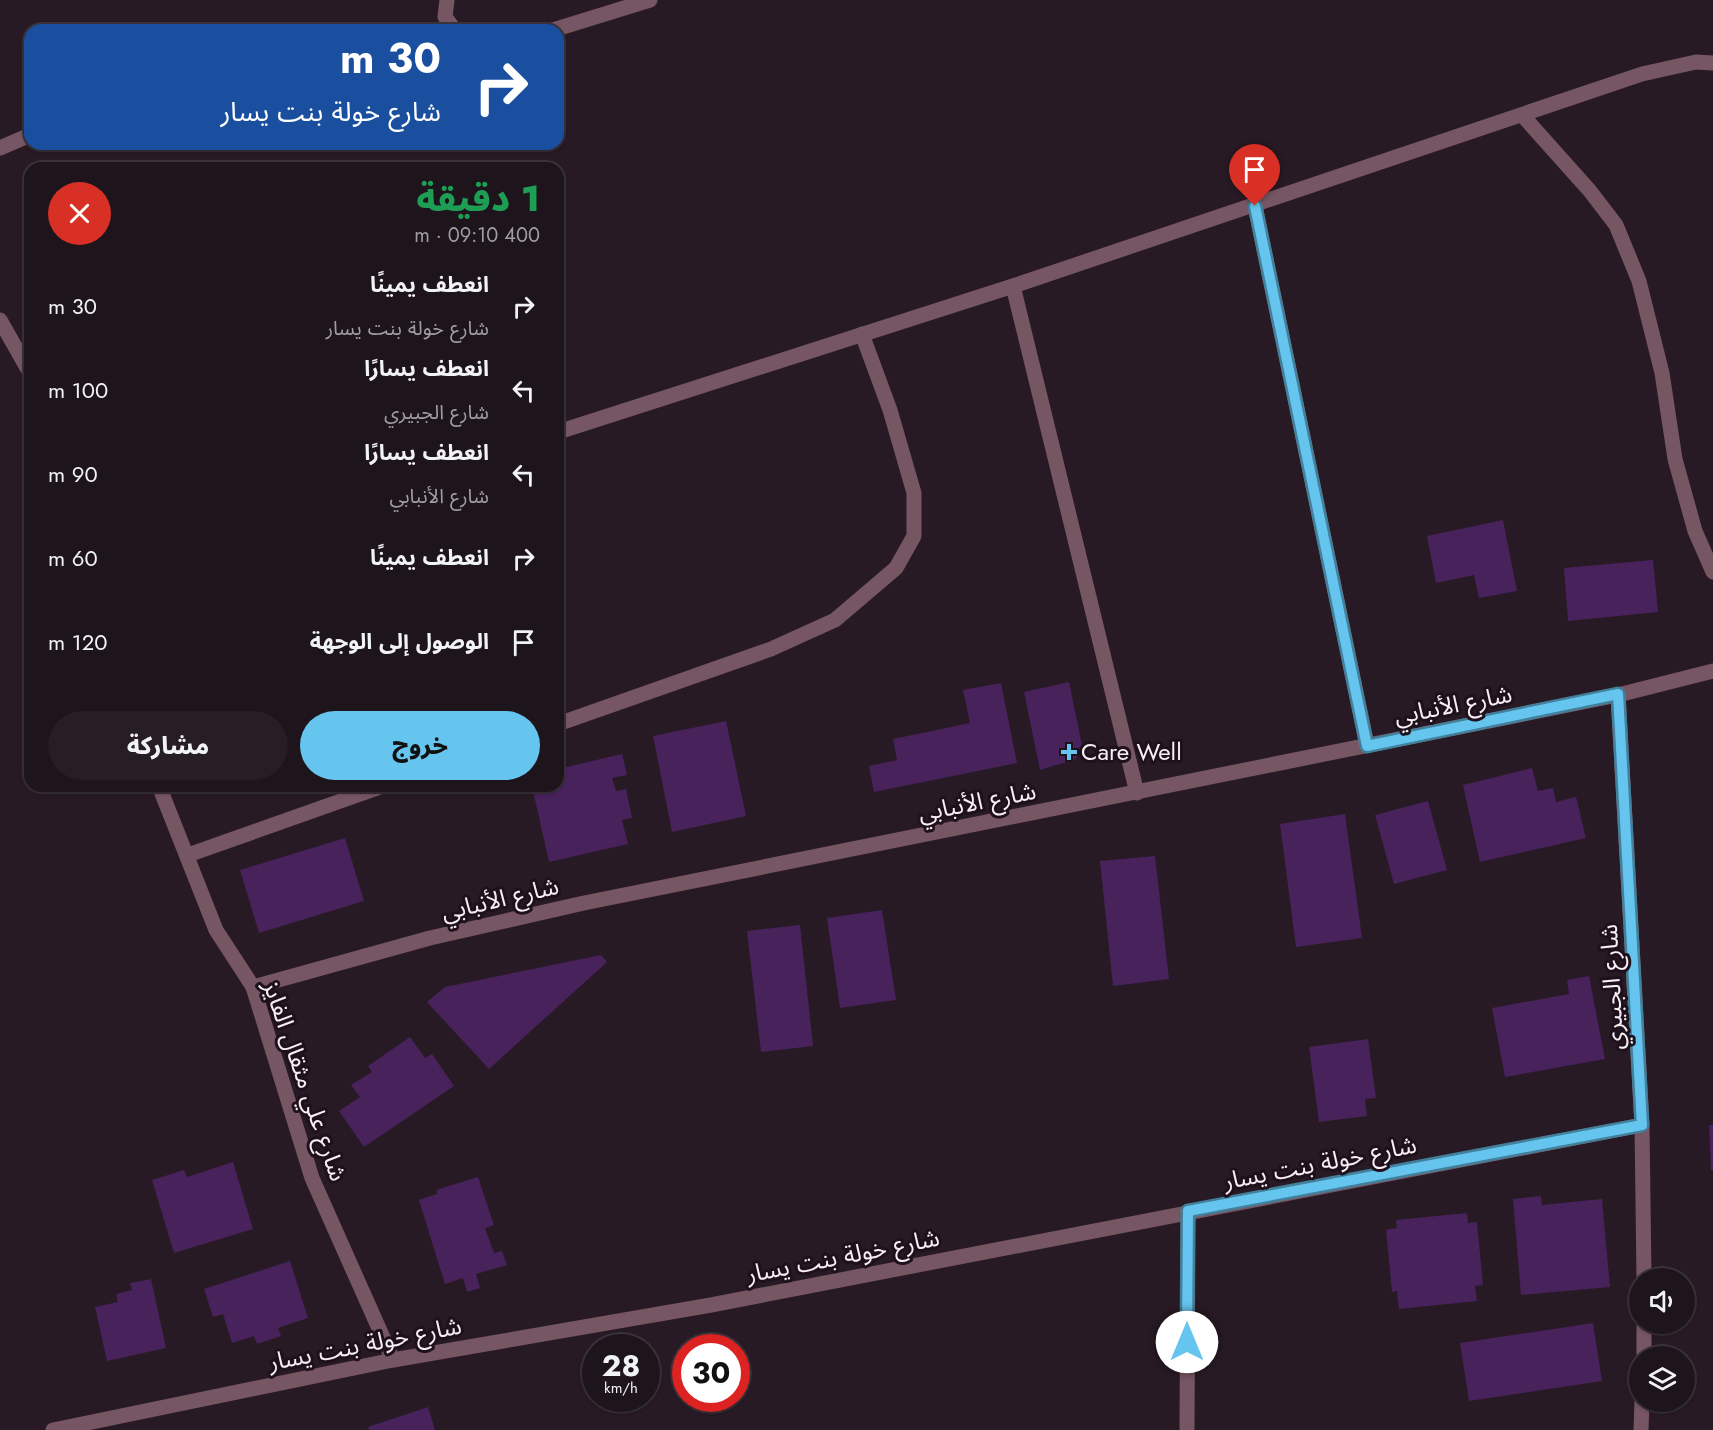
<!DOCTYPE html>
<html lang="ar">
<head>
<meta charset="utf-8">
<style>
  :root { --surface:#1e141c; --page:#261d25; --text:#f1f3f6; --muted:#a19ea3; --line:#3c333b; --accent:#65c5ee }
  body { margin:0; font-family:Jost,"Noto Sans Arabic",sans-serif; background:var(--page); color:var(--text); direction:rtl; height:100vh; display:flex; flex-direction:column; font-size:22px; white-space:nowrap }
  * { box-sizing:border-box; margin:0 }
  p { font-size:20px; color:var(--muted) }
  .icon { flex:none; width:33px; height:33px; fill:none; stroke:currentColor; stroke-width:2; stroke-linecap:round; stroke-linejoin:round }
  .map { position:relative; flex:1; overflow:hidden; direction:ltr }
  .side { position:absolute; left:24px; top:162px; width:540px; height:630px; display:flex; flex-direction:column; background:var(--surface); border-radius:18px; box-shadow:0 2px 4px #0004,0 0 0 2px var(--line); direction:rtl }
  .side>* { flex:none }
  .banner { position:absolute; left:24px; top:24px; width:540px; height:126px; border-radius:18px; box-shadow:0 2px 4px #0004,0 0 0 2px var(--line); direction:rtl; background:#1a4fa0; color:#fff; overflow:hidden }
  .fabs { position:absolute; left:1629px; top:1268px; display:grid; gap:12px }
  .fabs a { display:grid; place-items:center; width:66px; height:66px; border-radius:50%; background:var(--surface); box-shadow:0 2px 4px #0004,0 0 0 2px var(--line); font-size:30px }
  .speed { position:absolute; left:582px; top:1334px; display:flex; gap:12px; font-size:30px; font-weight:700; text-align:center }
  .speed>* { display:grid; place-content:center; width:78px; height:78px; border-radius:50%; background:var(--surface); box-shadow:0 2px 4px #0004,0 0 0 2px var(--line); line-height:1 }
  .speed small { font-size:15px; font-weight:400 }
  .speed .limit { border:9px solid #d22; background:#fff; color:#111 }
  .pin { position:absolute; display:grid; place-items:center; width:51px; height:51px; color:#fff; margin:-62px -26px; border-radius:50% 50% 50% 0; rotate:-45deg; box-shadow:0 0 6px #0007 }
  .pin .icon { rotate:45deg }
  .me { position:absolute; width:66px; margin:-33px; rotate:0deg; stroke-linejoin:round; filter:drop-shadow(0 0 4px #0008) }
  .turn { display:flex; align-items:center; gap:21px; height:126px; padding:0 24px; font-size:27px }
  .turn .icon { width:78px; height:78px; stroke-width:2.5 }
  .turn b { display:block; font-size:42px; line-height:51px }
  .round { display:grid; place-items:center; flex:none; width:63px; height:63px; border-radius:32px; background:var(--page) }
  .summary { display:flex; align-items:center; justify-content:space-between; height:102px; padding:0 24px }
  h1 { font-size:36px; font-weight:800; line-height:45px; color:#1e9e55 }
  .action { display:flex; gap:12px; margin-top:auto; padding:12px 24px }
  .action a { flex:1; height:69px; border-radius:36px; background:var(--accent); color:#111; font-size:24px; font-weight:800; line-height:69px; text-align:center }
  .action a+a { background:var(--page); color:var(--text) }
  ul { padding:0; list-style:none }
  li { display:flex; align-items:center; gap:18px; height:84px; padding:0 24px }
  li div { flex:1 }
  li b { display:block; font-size:22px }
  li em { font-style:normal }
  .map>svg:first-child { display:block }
  .building { fill:#47225b }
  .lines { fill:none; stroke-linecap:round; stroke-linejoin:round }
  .street { stroke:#775663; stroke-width:15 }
  .route-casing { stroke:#42809b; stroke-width:15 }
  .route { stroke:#65c5ee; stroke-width:10 }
  .poi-dot { fill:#65c5ee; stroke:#1e111c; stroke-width:2 }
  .labels { text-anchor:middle; stroke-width:6; stroke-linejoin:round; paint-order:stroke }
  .street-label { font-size:24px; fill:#f8eef5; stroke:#1e111c }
  .poi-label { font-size:24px; fill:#f8eef5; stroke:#1e111c; text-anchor:start }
</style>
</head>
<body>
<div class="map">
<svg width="1713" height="1430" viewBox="0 0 1713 1430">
  <rect width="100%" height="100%" fill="#281a25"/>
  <!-- building -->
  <g class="building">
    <path d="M1503,520L1517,591L1479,598L1474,575L1436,583L1427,536Z"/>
    <path d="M1653,560L1658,612L1568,621L1564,568Z"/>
    <path d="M1069,682L1082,745L1076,759L1040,770L1024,692Z"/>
    <path d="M1001,683L1017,763L874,792L869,766L897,760L893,739L970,723L963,690Z"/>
    <path d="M726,721L746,816L672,832L653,736Z"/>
    <path d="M622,754L627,775L612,778L616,791L626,789L632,818L622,820L628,844L549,862L532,786H558V769Z"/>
    <path d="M1532,768L1538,791L1553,788L1556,802L1576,797L1586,838L1480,862L1463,785Z"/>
    <path d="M1428,801L1447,870L1394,884L1375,815Z"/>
    <path d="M1345,814L1362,938L1296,947L1280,824Z"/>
    <path d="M345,838L364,901L259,933L240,870Z"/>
    <path d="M1155,856L1169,979L1113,986L1100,861Z"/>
    <path d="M882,910L896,1000L840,1008L827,918Z"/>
    <path d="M800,925L813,1046L761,1052L747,931Z"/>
    <path d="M601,955L607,962L489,1069L427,1002L445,987Z"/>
    <path d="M1589,976L1605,1059L1505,1077L1492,1008L1569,994L1567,980Z"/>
    <path d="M410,1037L425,1058L432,1054L454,1086L364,1147L339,1111L360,1097L351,1085L372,1072L368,1066Z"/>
    <path d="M1368,1039L1376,1098L1365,1099L1367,1116L1319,1122L1309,1047Z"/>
    <path d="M1709,1125H1713V1170H1711Z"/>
    <path d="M233,1162L253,1229L174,1253L152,1180L184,1170L187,1177Z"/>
    <path d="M478,1177L494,1225L485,1228L494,1253L502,1251L507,1265L476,1274L480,1288L467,1292L463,1278L445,1284L419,1200L437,1194L436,1190Z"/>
    <path d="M1541,1196L1542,1205L1602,1199L1610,1287L1521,1295L1513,1199Z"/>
    <path d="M1467,1213L1468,1223L1477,1222L1483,1285L1475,1286L1477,1301L1399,1309L1397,1291L1392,1292L1386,1230L1397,1228L1396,1220Z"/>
    <path d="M290,1261L308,1318L278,1328L281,1336L257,1344L254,1336L232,1343L223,1314L213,1317L204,1289Z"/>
    <path d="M151,1279L166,1348L107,1361L95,1307L118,1302L116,1294L132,1290L130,1283Z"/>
    <path d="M1593,1323L1602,1381L1469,1401L1460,1343Z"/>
    <path d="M428,1407L435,1430H369L368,1427Z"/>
  </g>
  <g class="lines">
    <!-- street -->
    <g class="street">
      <path d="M447,0L445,17L455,30"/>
      <path d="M553,30L650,0"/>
      <path d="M1523,116L1590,191L1616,225L1639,281L1662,373L1675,459L1695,531L1713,572"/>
      <path d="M0,148L30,135"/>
      <path d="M1255,206L1367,745"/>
      <path d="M1013,286L1137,793"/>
      <path d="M0,320L30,373"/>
      <path d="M558,432L1013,286L1642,74L1696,62L1713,63"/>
      <path d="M1618,695L1642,1125L1644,1278"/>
      <path d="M558,724L771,649L835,620L896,568L914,536V493L890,410L862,334"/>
      <path d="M159,786L216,930L253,987L312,1178L393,1360"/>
      <path d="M188,855L383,786"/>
      <path d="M253,987L430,938L584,903L1618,695L1713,671"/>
      <path d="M1644,1356V1323"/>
      <path d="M53,1430L393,1360L711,1305L1642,1125"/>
      <path d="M1187,1430L1188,1211"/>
      <path d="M1641,1430L1642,1401"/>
    </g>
  </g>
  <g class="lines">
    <!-- route casing -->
    <g class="route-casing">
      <path id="route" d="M1187,1342L1188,1211L1642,1125L1618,694L1367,746L1255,206"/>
    </g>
    <!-- route -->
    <use href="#route" class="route"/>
  </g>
  <!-- markers -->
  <path class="poi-dot" d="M1066 743h6v6h6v6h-6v6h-6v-6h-6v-6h6z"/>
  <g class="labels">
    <!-- street labels -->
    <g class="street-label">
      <text transform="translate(1453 705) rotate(-11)" y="8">شارع الأنبابي</text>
      <text transform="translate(977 802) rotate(-11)" y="8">شارع الأنبابي</text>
      <text transform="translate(500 899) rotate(-13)" y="8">شارع الأنبابي</text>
      <text transform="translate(1612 987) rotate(-93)" y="8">شارع الجبيري</text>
      <text transform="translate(305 1081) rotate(71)" y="8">شارع علي مثقال الفايز</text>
      <text transform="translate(1320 1163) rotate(-11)" y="8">شارع خولة بنت يسار</text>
      <text transform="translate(843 1256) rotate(-11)" y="8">شارع خولة بنت يسار</text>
      <text transform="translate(365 1344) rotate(-11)" y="8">شارع خولة بنت يسار</text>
    </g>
    <!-- poi labels -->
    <g class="poi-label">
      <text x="1081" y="760">Care Well</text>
    </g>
  </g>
</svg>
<div class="fabs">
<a><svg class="icon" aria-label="sound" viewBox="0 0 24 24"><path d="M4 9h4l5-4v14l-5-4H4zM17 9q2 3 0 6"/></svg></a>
<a><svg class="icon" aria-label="layers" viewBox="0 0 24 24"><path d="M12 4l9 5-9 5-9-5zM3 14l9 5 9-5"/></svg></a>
</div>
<div class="speed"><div>28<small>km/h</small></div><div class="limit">30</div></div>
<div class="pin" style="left:1255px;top:206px;background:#d93025"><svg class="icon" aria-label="arrive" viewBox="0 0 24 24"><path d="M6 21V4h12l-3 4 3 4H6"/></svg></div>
<svg class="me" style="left:1187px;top:1342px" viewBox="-20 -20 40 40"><circle r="19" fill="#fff"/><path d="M0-13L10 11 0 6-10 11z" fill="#65c5ee"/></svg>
<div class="banner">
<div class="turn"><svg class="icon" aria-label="right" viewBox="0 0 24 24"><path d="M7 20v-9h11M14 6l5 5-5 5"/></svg><div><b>30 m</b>شارع خولة بنت يسار</div></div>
</div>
<section class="side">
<div class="summary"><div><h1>1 دقيقة</h1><p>400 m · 09:10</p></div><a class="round" style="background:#d93025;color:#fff"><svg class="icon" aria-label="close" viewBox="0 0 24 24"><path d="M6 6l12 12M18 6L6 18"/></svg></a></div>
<ul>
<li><svg class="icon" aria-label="right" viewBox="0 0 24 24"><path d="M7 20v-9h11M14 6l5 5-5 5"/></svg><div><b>انعطف يمينًا</b><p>شارع خولة بنت يسار</p></div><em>30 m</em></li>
<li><svg class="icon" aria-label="left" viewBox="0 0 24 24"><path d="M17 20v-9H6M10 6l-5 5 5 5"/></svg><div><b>انعطف يسارًا</b><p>شارع الجبيري</p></div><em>100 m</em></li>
<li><svg class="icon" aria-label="left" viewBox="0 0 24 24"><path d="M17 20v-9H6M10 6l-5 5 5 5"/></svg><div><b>انعطف يسارًا</b><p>شارع الأنبابي</p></div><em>90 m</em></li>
<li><svg class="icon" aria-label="right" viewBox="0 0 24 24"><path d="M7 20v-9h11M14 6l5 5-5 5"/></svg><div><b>انعطف يمينًا</b></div><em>60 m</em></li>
<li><svg class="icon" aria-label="arrive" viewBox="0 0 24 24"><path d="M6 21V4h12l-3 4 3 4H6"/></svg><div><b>الوصول إلى الوجهة</b></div><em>120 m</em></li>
</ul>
<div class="action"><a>خروج</a><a>مشاركة</a></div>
</section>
</div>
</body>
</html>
